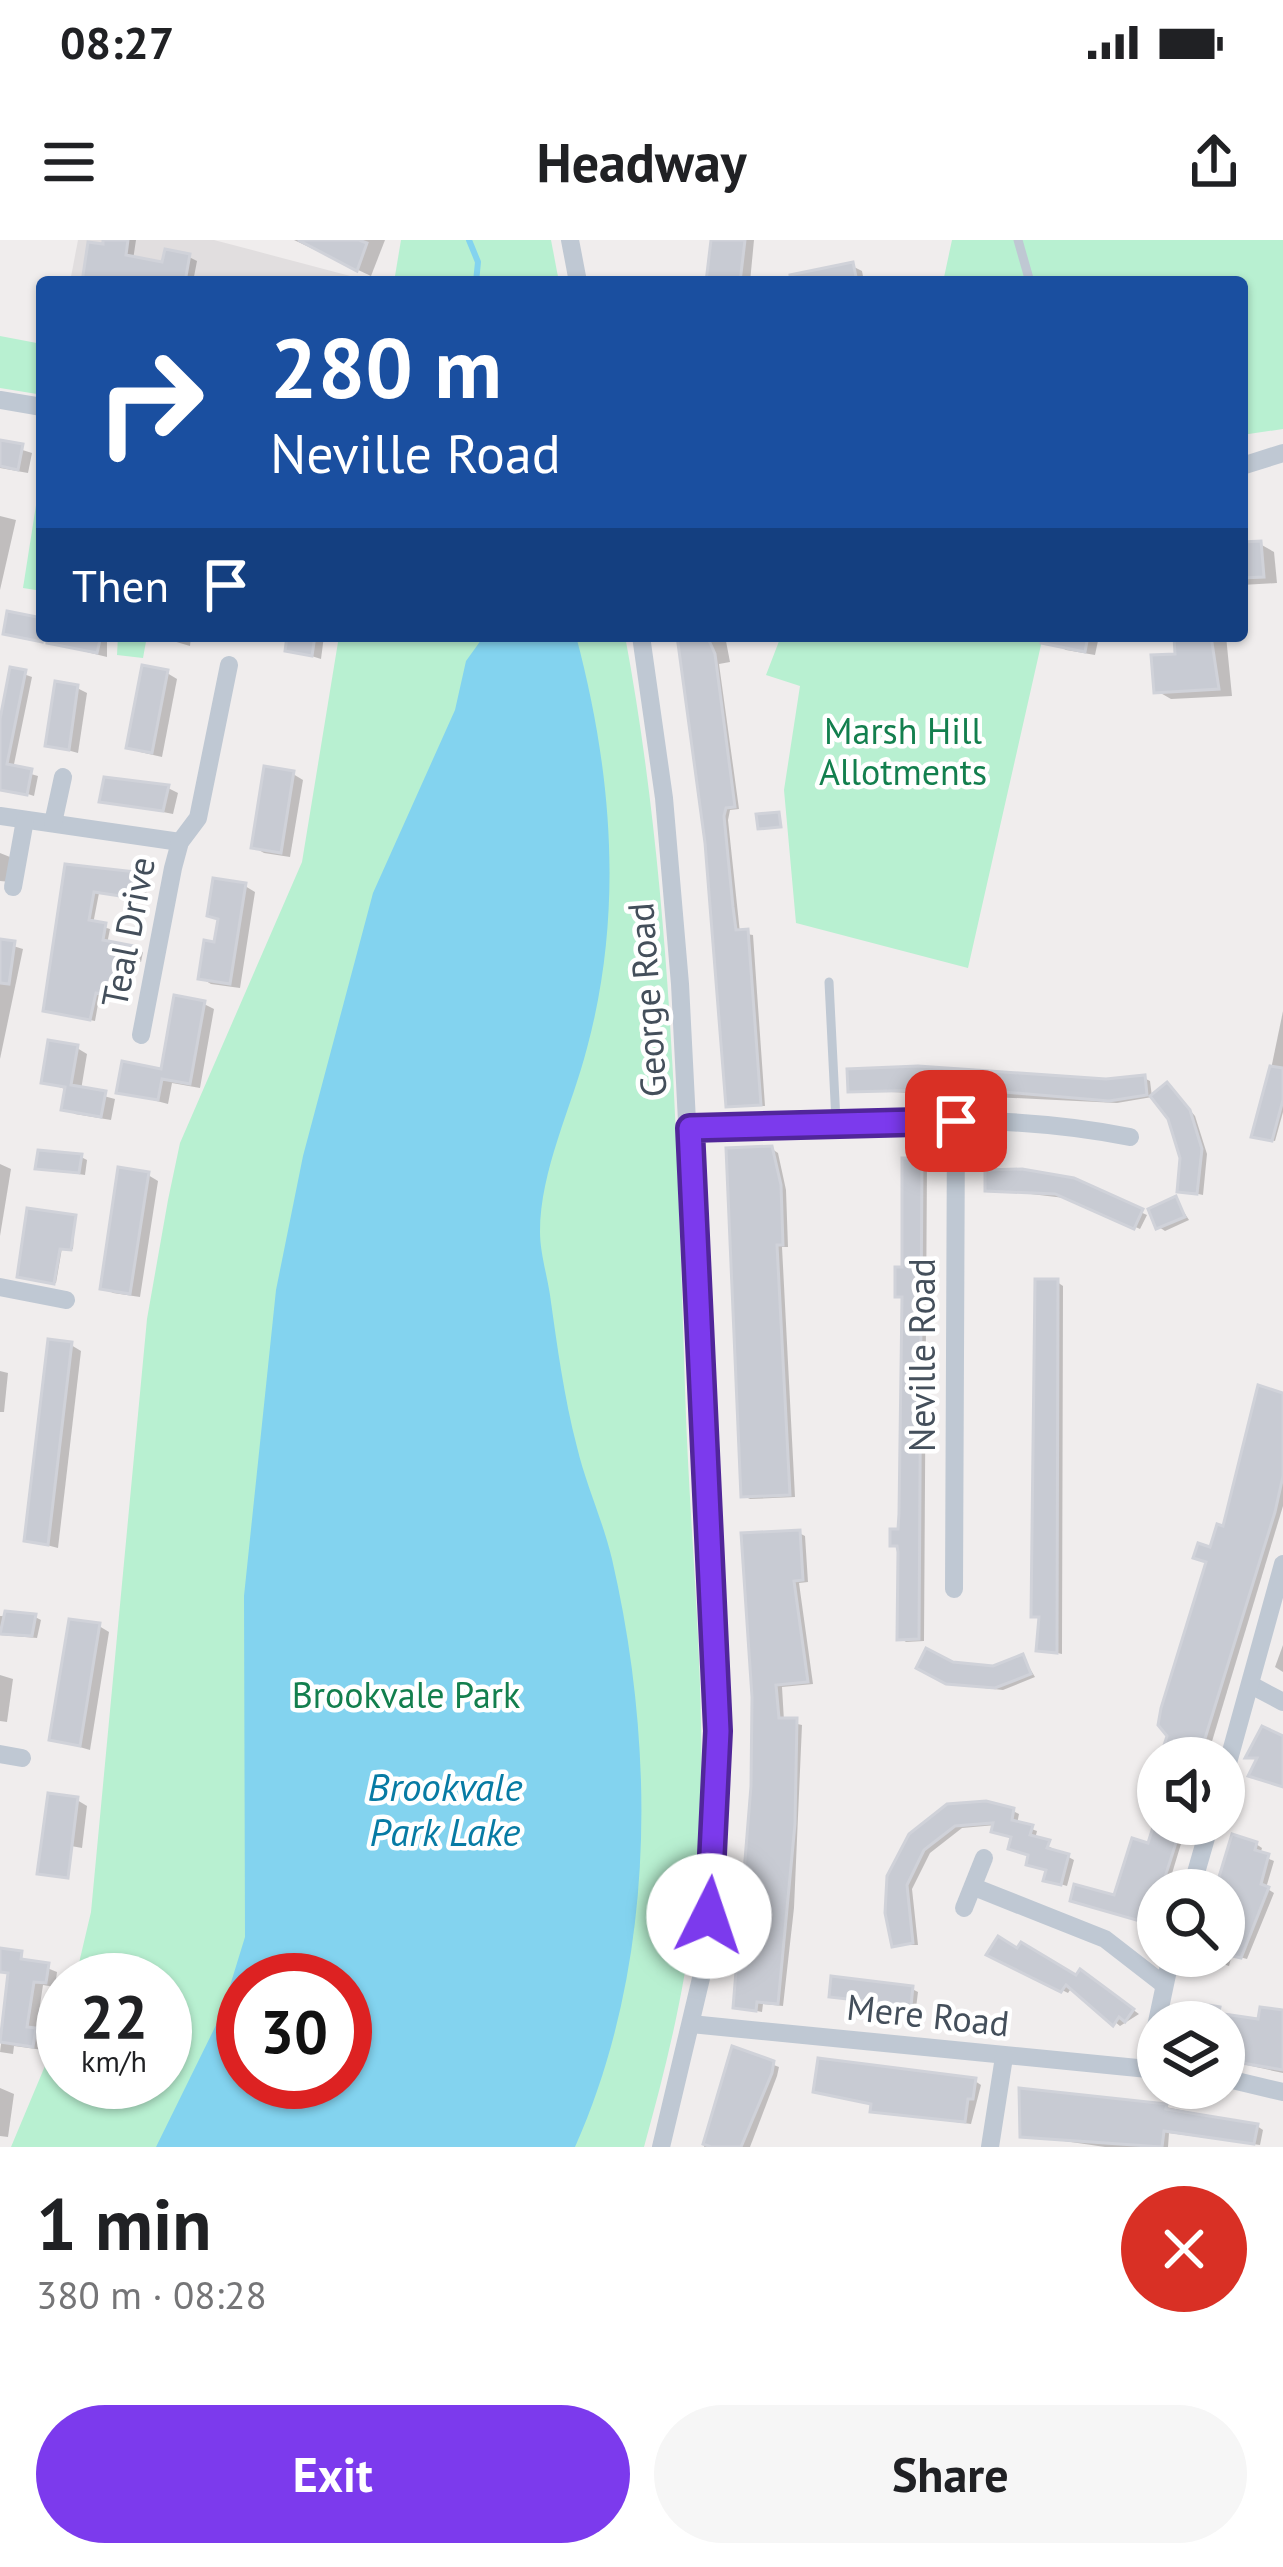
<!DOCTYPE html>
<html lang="en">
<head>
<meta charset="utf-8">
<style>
  :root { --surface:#fff; --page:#f6f6f6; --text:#202124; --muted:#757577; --accent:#7c3aed }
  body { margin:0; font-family:"PT Sans",sans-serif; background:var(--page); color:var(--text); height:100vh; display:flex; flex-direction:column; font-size:45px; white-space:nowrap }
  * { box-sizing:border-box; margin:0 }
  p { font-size:39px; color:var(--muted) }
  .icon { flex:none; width:66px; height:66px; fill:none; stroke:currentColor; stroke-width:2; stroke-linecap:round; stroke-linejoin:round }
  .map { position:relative; height:1907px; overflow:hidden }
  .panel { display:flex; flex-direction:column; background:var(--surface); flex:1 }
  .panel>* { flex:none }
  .guide { position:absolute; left:36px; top:36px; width:1212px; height:366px; border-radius:12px; box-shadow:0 3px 9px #0004; background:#1a4fa0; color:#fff; overflow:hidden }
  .tools { position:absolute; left:1137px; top:1497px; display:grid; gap:24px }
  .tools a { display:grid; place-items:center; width:108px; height:108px; border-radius:50%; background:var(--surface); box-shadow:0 3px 9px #0004; font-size:60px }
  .speed { position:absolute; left:36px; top:1713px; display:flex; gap:24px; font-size:60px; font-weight:700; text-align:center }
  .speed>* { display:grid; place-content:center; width:156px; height:156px; border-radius:50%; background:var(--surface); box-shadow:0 3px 9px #0004; line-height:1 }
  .speed small { font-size:30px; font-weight:400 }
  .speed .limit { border:18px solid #d22; background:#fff; color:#111 }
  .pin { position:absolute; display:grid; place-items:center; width:102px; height:102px; color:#fff; margin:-51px; border-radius:24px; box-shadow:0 6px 18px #0006 }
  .me { position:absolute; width:132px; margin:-66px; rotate:4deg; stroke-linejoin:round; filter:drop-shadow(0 0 9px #0008) }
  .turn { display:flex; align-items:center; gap:42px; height:252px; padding:0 36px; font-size:54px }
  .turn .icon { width:156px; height:156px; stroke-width:2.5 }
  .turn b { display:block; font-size:84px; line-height:102px }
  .then { display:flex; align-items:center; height:114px; padding:0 36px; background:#0003; gap:24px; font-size:45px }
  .round { display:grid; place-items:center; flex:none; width:126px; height:126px; border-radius:63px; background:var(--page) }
  .head { display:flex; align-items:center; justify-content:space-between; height:204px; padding:0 36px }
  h1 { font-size:72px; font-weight:600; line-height:90px }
  .action { display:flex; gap:24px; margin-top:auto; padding:24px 36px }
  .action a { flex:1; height:138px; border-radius:72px; background:var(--accent); color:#fff; font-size:48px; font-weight:600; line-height:138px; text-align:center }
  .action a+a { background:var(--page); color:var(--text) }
  .status { display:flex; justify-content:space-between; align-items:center; height:84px; padding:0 60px; background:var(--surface); direction:ltr }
  .status svg { height:33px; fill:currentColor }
  header { display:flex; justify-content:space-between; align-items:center; height:156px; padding:0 36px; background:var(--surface); font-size:54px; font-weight:600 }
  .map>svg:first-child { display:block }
  .education { fill:#e1dedf }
  .green { fill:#b8f0d1; fill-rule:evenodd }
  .water { fill:#83d3ef; fill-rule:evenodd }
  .shadow { fill:#0003 }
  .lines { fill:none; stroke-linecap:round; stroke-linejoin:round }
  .stream { stroke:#83d3ef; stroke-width:6 }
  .building { fill:#c8cbd3; stroke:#d0d2d9; stroke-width:3 }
  .lane { stroke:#bfc8d3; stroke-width:9 }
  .street { stroke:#bfc8d3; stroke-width:18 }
  .route-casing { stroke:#51269a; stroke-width:30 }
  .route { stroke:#7c3aed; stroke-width:21 }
  .labels { text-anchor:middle; stroke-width:9; stroke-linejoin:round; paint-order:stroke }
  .park-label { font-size:36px; fill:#137f4e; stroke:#fff }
  .street-label { font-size:36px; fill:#444f5b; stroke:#fff }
  .water-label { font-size:39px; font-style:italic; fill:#077ba4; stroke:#fff }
</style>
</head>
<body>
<div class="status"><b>08:27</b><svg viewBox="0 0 49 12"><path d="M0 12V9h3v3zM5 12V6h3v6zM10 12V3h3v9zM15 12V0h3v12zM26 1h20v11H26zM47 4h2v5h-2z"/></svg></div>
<header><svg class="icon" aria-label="menu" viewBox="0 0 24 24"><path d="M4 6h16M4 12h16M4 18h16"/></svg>Headway<svg class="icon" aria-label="share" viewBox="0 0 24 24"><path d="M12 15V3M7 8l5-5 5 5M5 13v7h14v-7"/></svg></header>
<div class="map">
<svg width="1283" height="1907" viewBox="0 0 1283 1907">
  <rect width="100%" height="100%" fill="#f0eded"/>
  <!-- education -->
  <path class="education" d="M78,0H214L373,42H70Z"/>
  <!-- green -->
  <g class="green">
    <path d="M401,0H551L559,42H394Z"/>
    <path d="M952,0H1283V189L1242,195V42H943Z"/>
    <path d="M0,96L42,104L37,154L0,148Z"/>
    <path d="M42,227V351L23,348Z"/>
    <path d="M118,396H147L143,418L117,415Z"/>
    <path d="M339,396H625C671,642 677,899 685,1148C690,1323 714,1502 693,1676C684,1755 665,1831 644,1907H11L63,1783V1842H165V1740H75L91,1672L147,1079L168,960L180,903L302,622ZM243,1740H345V1842H243Z"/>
    <path d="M781,396H1043L968,728L796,683L784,550L800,446L766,435Z"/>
  </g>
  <!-- water -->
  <path class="water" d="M484,396H576C612,531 624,671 587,808C572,867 540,930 540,992C540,1012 547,1035 550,1055C557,1105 564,1157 577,1207C586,1245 603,1281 612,1319C656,1510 656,1725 575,1907H156L221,1775L245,1697L244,1356L276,1050L303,916L373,653L455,470L466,421ZM243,1740H345V1842H243Z"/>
  <!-- shadow -->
  <g class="shadow">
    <path d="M106,0H136L133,20L165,26L189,17L197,21L193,42H89Z"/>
    <path d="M294,0H385L371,36Z"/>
    <path d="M714,0H754L750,42H709Z"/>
    <path d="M852,26L862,31L864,42H772Z"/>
    <path d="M0,203L32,213L28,233L0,228Z"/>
    <path d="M0,276L16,280L0,350Z"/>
    <path d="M1260,304L1274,312L1277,343L1242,345V305Z"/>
    <path d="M42,381V396H107V417L6,392Z"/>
    <path d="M156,396H191L190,406Z"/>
    <path d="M290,396H324L321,419L289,409Z"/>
    <path d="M679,396H725L730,422L719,424L739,569L730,570L728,580L740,693L753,695L765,866L729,865L708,603Z"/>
    <path d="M1058,396H1099L1095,415L1066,410L1056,404Z"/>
    <path d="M1177,396H1226L1232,456L1171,459L1157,451L1178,416Z"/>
    <path d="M12,430L32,437L13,529L38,536L34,556L0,545V496Z"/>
    <path d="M167,433L177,439L162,517L140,512L130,507Z"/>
    <path d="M77,448L87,453L78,513L49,505Z"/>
    <path d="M293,534L303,540L290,617L264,613L254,607Z"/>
    <path d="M168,548L178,553L173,574L103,560Z"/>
    <path d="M0,613L15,619L11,642L0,641Z"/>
    <path d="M67,628L149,639L145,660L99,653L93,684L110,689L107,704L143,712L141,722L134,721L127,758L100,753L95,781L51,772Z"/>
    <path d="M245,646L255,652L240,748L211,744L201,738L221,681L211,675Z"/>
    <path d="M0,702L23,709L0,819Z"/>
    <path d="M204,764L214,769L200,848L172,843L168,864L119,851L163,832Z"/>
    <path d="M1283,771V872L1275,901L1257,897Z"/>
    <path d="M77,808L87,814L81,850L115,859L111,880L75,874L65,868L68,850L44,842Z"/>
    <path d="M1002,831L1106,842L1144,838L1150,841L1152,857L1117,863L851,850L850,832Z"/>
    <path d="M1168,845L1195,876L1207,914L1203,955L1180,950L1183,917Z"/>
    <path d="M772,909L778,913L786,950L788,1007H782L795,1257L750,1259L744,1256Z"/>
    <path d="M81,917L87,920L85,935L38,928Z"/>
    <path d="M921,921L927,924L924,1401L906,1402L900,1398L901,1308L893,1304L901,1292L905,1099L899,1030H905Z"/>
    <path d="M0,924L11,929L0,996Z"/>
    <path d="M148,935L158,941L140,1057L113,1053L103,1047Z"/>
    <path d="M1064,938L1147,975L1140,989L1073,959L988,949Z"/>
    <path d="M1176,960L1189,980L1165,991L1159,987Z"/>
    <path d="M75,978L73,1009L62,1008L56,1043L22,1036Z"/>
    <path d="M1057,1042L1063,1046L1062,1414L1039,1409L1041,1380L1034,1376Z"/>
    <path d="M71,1105L81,1111L58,1308L27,1300Z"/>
    <path d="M0,1131L8,1133L4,1172H0Z"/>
    <path d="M1283,1156V1266L1207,1518H1163L1212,1311Z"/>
    <path d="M799,1293L805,1296L808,1342L799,1343L813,1444L782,1447L784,1481L802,1485L794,1668L783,1766L763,1764L762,1772L736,1767L752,1593Z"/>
    <path d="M0,1376L35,1377L41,1380L37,1398L0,1395Z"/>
    <path d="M99,1386L109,1392L90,1510L52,1499Z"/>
    <path d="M1283,1405V1432L1275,1427Z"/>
    <path d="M1023,1417L1035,1437L1003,1450L955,1445L920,1427L994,1429Z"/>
    <path d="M0,1435L13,1439L7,1482L0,1481Z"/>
    <path d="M77,1560L87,1566L82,1608L55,1603Z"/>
    <path d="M1013,1571L1019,1574L1017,1584L1037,1591L1035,1599L1074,1620L1067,1646L1053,1642L1049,1630L996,1585L962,1588L930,1613L912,1649L918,1705H895L911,1596Z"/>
    <path d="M1158,1580L1187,1584L1167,1650H1158L1157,1685L1079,1663L1116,1658L1150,1607Z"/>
    <path d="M1256,1604L1262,1608L1260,1615L1274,1621L1266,1648L1274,1653L1247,1719L1232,1715L1229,1726L1205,1718L1201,1716H1224V1650H1218Z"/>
    <path d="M0,1709L57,1732L55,1747L43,1745L36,1792L44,1796L43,1810L14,1806L13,1814L0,1812L10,1736L0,1730Z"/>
    <path d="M990,1714L1077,1739L1081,1733L1139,1774L1120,1786L1072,1747L1068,1753Z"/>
    <path d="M912,1749L918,1752L916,1768L832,1755Z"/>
    <path d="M1219,1770L1224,1777L1261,1782L1283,1776V1833L1224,1820V1782H1176L1180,1772L1205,1775Z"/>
    <path d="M734,1810L779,1827L777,1836L750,1907H704Z"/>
    <path d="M975,1841L981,1845L971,1884L873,1871L874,1864Z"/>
    <path d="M0,1848L14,1854L8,1897L0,1896Z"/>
    <path d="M1166,1867L1257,1886L1263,1890L1260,1905L1169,1893L1168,1907H1105L1023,1895Z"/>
  </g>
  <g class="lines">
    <!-- stream -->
    <path class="stream" d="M469,0L478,22L476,42"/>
  </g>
  <!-- building -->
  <g class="building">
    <path d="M103,0H128L126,15L162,22L165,9L190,14L185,42H82L88,2L103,4Z"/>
    <path d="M298,0H359L367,3L357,31Z"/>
    <path d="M711,0H745L740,42H706Z"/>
    <path d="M853,22L857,42H791L790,35Z"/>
    <path d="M0,200L23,204L18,230L0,226Z"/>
    <path d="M1261,301L1264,337L1242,338V302Z"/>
    <path d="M7,371L42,378V402L3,394Z"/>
    <path d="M48,396H101L97,413L47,403Z"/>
    <path d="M287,396H315L312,416L285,411Z"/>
    <path d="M677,396H707L715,414L735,567L726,568L724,576L733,667L736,690L748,689L761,865L726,867L705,603Z"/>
    <path d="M1041,396H1088L1085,412L1041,403Z"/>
    <path d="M1174,396H1211L1219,449L1154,453L1151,415L1175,414Z"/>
    <path d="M142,425L168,430L152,513L126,508Z"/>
    <path d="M10,427L26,430L7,524L32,529L27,555L0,550V479Z"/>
    <path d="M55,441L78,445L69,510L45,506Z"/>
    <path d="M264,526L294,531L281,613L251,608Z"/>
    <path d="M104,537L169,545L163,571L99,562Z"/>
    <path d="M779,572L781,587L758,589L756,574Z"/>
    <path d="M65,624L145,633L140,659L94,652L89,680L106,683L103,700L139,707L137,721L129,720L122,758L96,753L90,780L43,771Z"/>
    <path d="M213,638L246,643L230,744L198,739L204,700L214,702L218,679L207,676Z"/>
    <path d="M0,699L15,701L9,744L0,743Z"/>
    <path d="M174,755L205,761L190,844L162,839L158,860L116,853L122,821L161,829Z"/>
    <path d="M48,800L78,805L71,845L106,851L101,877L61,870L65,847L41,843Z"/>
    <path d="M918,826L1106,839L1145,835L1147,855L1109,861L969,849L848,852L847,829Z"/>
    <path d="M1270,826L1283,828V860L1272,901L1251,897Z"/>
    <path d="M1167,842L1190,870L1202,909L1197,954L1177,952L1180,918L1168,879L1150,856Z"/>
    <path d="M772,906L781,945L783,1005H777L790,1255L741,1257L726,908Z"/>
    <path d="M38,910L82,914L79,933L35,929Z"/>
    <path d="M902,918H922L919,1399L897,1400L898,1312L897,1306H890V1289H898L899,1274L902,1057H895V1027H902Z"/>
    <path d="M118,927L149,932L130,1054L100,1049Z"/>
    <path d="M1022,929L1074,938L1143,969L1134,989L1055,954L985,951V930Z"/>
    <path d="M1176,956L1185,977L1156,989L1148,969Z"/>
    <path d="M27,968L76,975L71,1010L60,1009L54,1044L17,1037Z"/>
    <path d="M1035,1039H1058L1057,1413L1036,1411L1039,1377H1031Z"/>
    <path d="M48,1099L72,1102L48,1305L24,1301Z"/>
    <path d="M1258,1145L1283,1153V1236L1275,1272L1199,1518H1160L1167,1496L1158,1485L1161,1468L1206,1322L1193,1318L1198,1303L1210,1307L1217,1284L1223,1286Z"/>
    <path d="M800,1290L803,1340L794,1341L808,1442L776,1445L779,1478H797L795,1584L778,1764L757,1762L756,1771L733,1768L751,1546L752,1457L741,1293Z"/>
    <path d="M5,1371L36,1374L32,1396L0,1394Z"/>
    <path d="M69,1379L100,1383L80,1506L49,1500Z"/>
    <path d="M926,1408L953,1422L993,1426L1023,1414L1031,1434L995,1448L946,1444L916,1428Z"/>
    <path d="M1262,1486L1283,1496V1547L1248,1536L1257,1518H1245Z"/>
    <path d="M48,1553L78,1557L68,1638L37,1634Z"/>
    <path d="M986,1561L1014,1568L1012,1580L1033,1585L1030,1595L1050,1600L1047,1608L1069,1614L1061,1645L1043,1641L1046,1630L1026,1625L1028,1615L1008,1609L1011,1597L991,1592L993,1583L955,1586L924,1610L907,1645L913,1703L892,1707L885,1673L887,1636L909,1594L947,1564Z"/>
    <path d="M1154,1584H1182L1150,1684L1070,1661L1074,1644L1114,1655L1132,1598L1148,1603Z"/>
    <path d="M1232,1594L1257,1602L1255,1610L1269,1614L1261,1644L1269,1647L1241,1718L1224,1714V1650H1215Z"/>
    <path d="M998,1696L1017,1708L1021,1702L1076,1735L1080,1729L1134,1769L1125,1782L1119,1777L1113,1786L1066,1745L1061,1752L986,1715Z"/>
    <path d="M0,1708L22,1711L21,1719L49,1723L46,1743L34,1742L27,1787L36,1788L33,1807L0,1802L8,1733L0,1732Z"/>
    <path d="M831,1736L913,1746L911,1766L829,1757Z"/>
    <path d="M1203,1764L1220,1767L1217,1782H1201Z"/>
    <path d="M1260,1767L1283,1770V1830L1224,1820V1774L1258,1779Z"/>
    <path d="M732,1806L774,1821L772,1833L741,1907H711L703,1904Z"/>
    <path d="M818,1818L976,1838L973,1859H968L965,1882L870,1872L871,1864L813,1852Z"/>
    <path d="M1019,1848L1167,1864L1166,1869L1258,1884L1254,1904L1164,1891L1162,1907L1020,1897Z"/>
  </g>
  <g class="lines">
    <!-- lane -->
    <g class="lane">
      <path d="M1018,0L1030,42"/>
      <path d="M829,742L836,881"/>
    </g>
    <!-- street -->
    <g class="street">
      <path d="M570,0L578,42"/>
      <path d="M0,160L42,167"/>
      <path d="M1242,226L1283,213"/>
      <path d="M641,396L664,558L680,744L718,1491L702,1734L661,1907"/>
      <path d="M0,576L180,602"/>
      <path d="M53,583L63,537"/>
      <path d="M13,647L25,580"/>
      <path d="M141,795L173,628L180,602L198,578L229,425"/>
      <path d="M690,888C836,884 987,868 1130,897"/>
      <path d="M0,1047L66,1060"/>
      <path d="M954,1349L956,881"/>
      <path d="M1251,1445L1283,1462"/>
      <path d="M0,1514L22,1518"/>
      <path d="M1224,1537L1283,1324"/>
      <path d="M974,1647L1105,1699L1163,1744"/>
      <path d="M1191,1650L1210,1584"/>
      <path d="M964,1668L984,1618"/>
      <path d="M691,1784L1158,1830"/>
      <path d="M1147,1829L1171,1716"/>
      <path d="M1224,1838L1283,1852"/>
      <path d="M990,1907L1004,1817"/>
    </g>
  </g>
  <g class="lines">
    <!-- route casing -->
    <g class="route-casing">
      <path id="route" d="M709,1676L718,1491L690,888L956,881"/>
    </g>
    <!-- route -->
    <use href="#route" class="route"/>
  </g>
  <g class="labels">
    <!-- park labels -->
    <g class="park-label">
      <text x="903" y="504">Marsh Hill<tspan x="903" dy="41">Allotments</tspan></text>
      <text x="406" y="1468">Brookvale Park</text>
    </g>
    <!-- street labels -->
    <g class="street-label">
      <text transform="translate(128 692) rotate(-79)" y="13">Teal Drive</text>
      <text transform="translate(647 760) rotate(-94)" y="13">George Road</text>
      <text transform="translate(922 1115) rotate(-90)" y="13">Neville Road</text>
      <text transform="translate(928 1775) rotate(6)" y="13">Mere Road</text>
    </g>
    <!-- water labels -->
    <g class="water-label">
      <text x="445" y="1561">Brookvale<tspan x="445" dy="45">Park Lake</tspan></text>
    </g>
  </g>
</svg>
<div class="tools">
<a><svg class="icon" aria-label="sound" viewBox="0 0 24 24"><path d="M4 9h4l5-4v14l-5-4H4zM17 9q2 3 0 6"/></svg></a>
<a><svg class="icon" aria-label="search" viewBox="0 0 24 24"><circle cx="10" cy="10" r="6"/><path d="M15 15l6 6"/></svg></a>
<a><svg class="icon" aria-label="layers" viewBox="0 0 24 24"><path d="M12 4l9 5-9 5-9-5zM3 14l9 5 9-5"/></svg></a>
</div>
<div class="speed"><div>22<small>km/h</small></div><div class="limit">30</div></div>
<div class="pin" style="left:956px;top:881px;background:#d93025"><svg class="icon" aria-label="arrive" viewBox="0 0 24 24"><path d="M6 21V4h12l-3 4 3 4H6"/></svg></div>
<svg class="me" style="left:709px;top:1676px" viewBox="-20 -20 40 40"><circle r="19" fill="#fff"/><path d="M0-13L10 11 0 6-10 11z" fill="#7c3aed"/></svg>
<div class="guide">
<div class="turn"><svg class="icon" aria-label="right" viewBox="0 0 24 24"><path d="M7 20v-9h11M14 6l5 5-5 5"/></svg><div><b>280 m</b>Neville Road</div></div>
<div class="then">Then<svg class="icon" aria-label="arrive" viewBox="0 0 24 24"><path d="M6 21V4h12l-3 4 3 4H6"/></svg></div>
</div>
</div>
<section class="panel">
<div class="head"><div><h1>1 min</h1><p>380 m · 08:28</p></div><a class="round" style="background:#d93025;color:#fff"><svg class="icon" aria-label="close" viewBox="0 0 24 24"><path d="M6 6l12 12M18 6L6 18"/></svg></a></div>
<div class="action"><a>Exit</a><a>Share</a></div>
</section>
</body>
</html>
